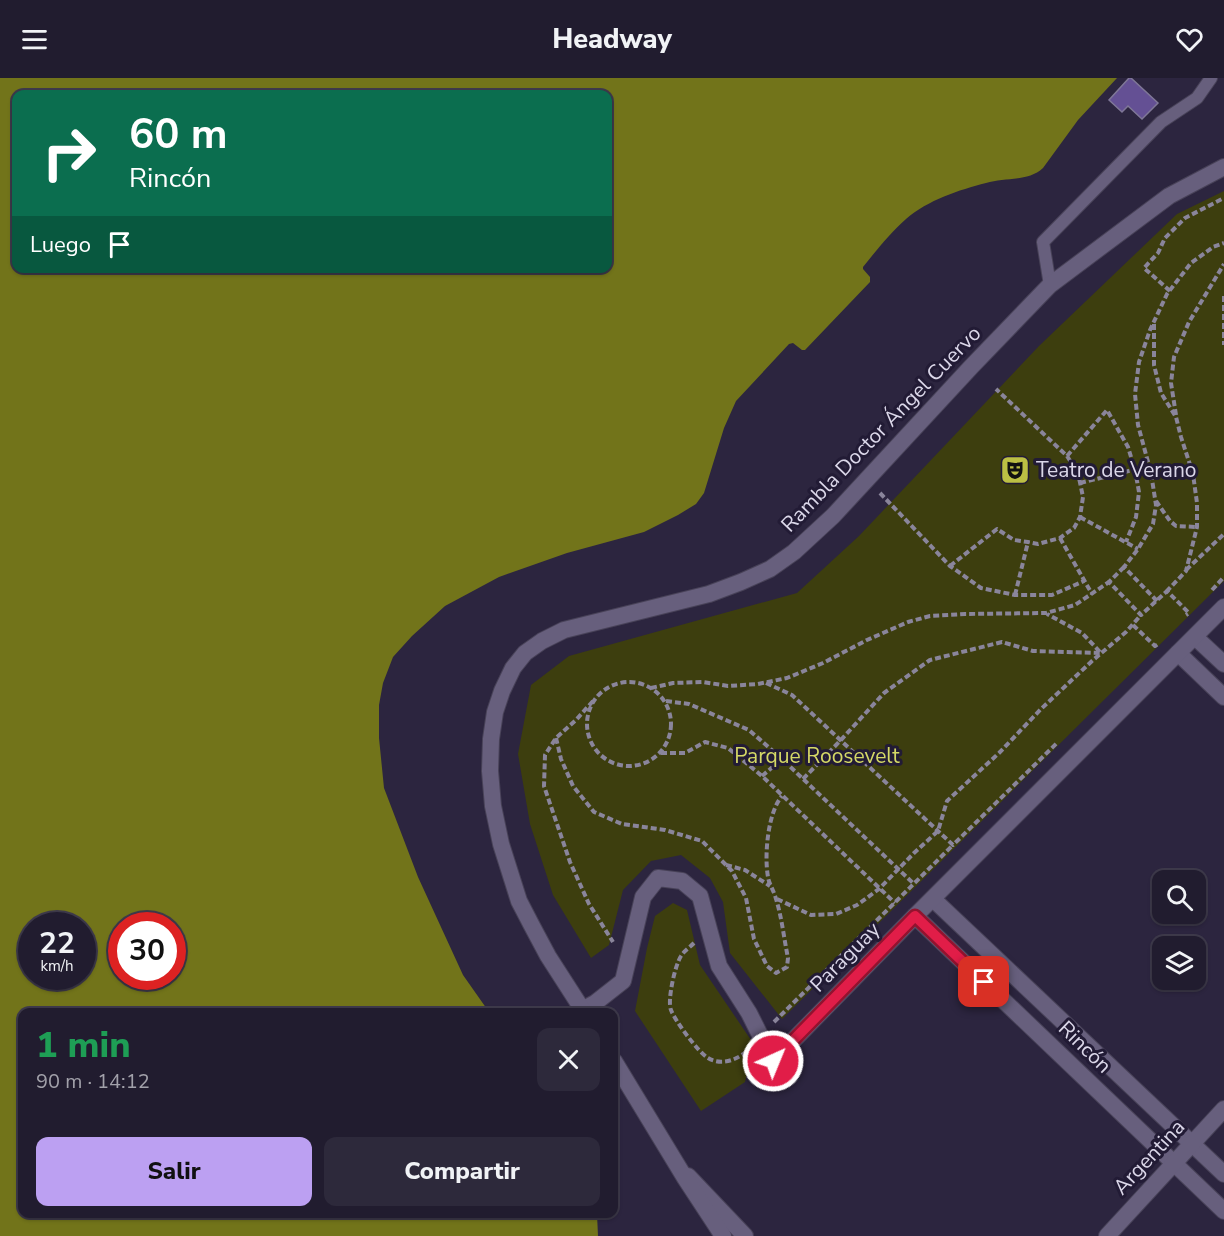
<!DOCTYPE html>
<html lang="es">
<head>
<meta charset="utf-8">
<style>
  :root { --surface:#211c2f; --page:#2d293b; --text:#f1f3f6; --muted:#a2a1aa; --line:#3e3a4b; --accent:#bca0f2 }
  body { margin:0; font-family:"Nunito Sans",sans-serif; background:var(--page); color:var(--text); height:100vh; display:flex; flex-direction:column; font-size:22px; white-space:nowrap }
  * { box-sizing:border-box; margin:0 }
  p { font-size:20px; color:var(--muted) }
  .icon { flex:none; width:33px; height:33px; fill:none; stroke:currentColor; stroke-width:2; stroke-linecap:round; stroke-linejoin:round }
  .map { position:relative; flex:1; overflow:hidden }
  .side { position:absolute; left:18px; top:930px; width:600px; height:210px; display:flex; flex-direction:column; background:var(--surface); border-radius:12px; box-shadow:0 2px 4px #0004,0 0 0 2px var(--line) }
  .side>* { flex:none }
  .hud { position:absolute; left:12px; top:12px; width:600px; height:183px; border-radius:12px; box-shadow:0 2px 4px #0004,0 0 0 2px var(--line); background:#0b6e4f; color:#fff; overflow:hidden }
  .buttons { position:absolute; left:1152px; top:792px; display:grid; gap:12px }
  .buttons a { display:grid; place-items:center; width:54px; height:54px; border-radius:12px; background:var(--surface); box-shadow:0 2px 4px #0004,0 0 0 2px var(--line); font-size:30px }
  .speed { position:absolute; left:18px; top:834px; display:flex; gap:12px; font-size:30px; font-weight:700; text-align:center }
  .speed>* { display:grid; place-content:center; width:78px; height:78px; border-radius:50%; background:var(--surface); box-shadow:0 2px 4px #0004,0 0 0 2px var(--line); line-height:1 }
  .speed small { font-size:15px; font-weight:400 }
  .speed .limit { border:9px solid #d22; background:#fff; color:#111 }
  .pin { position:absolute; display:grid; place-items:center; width:51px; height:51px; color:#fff; margin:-26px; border-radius:12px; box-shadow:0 3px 9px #0006 }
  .me { position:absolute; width:66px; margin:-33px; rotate:44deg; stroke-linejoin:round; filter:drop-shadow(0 0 4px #0008) }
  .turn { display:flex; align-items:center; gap:21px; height:126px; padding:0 18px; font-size:27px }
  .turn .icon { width:78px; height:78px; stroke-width:2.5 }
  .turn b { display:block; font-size:42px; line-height:51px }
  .then { display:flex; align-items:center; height:57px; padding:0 18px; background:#0003; gap:12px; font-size:22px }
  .round { display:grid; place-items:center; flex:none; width:63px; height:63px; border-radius:12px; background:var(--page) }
  .summary { display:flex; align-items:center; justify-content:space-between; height:102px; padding:0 18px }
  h1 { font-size:36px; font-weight:800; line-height:45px; color:#1e9e55 }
  .primary-button { display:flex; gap:12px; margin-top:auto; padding:12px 18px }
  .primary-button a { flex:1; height:69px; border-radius:12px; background:var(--accent); color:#111; font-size:24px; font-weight:800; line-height:69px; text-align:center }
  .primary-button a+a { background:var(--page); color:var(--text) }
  header { display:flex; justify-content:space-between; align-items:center; height:78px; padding:0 18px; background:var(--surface); font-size:27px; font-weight:800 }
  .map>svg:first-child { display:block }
  .green { fill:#3d3e0e }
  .water { fill:#72741a; fill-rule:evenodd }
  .building { fill:#645094; stroke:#7f7797; stroke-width:1.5 }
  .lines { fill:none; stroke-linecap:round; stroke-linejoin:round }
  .service-casing { stroke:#484258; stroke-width:14 }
  .minor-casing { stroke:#484258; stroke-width:18 }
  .tertiary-casing { stroke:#484258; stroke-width:18 }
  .path { stroke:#8a859b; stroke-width:4; stroke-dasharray:6 3; stroke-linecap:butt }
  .service { stroke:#675f7d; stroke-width:12 }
  .minor { stroke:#675f7d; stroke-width:16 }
  .tertiary { stroke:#675f7d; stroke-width:16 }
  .route-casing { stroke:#92132f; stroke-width:15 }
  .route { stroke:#e11d48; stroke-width:10 }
  .labels { text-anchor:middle; stroke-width:6; stroke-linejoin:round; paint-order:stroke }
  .street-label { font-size:21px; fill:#dbd7e9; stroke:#221b35 }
  .poi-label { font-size:21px; fill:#dbd7e9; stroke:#221b35; text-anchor:start }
  .park-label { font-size:21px; fill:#d5d966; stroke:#221b35 }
</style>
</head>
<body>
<header><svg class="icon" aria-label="menu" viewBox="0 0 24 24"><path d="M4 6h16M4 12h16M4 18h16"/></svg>Headway<svg class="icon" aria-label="heart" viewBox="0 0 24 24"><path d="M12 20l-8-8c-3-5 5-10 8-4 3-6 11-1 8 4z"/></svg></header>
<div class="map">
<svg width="1224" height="1158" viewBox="0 0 1224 1158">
  <rect width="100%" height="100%" fill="#2c253f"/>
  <!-- green -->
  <g class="green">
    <path d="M1224,113V503L782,941L730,875L723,824L710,800L681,777L651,783L623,812L609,867L591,880L553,817L530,746L518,676L531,607L569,578L797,515L859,458L1039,268L1177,136Z"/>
    <path d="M673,825L687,832L700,887L751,962L749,986L745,1004L701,1033L635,933L647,870L655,838Z"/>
  </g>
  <!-- water -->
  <path class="water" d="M0,0H1117L1078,42L1043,90C1028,104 1005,99 986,105C959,112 928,122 906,141C891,154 875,174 863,189V191L870,199V204L805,272H802L793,265L789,266L736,323L724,350L704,415L696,426L678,437L644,454L567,475L499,499L445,528L412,558L393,579L383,605L379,627V660L384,710L418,799L463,897L489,934H22V1136H597L598,1158H0ZM16,16H608V190H16ZM32,848H82V898H32ZM122,848H172V898H122Z"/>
  <!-- building -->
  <path class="building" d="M1129,0H1131L1158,25L1142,41L1128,28L1122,34L1109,22Z"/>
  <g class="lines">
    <!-- service casing -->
    <g class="service-casing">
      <path id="service" d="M1050,207L1043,164L1161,44L1197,20L1211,0"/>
    </g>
    <!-- minor casing -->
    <g class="minor-casing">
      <g id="minor">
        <path d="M1195,559L1224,586"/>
        <path d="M1178,575L1224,619"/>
        <path d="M933,821L1224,1096"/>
        <path d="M915,838L1224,1133"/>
        <path d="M582,932L595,925L623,903L643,819L658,800L682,803L700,818L719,888L749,935L773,983L915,838L1224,529"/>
        <path d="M688,1098L745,1158"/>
        <path d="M1107,1158L1224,1031"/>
      </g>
    </g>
    <!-- tertiary casing -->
    <g class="tertiary-casing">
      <g id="tertiary">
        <path d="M584,934L548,878L532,848L519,823L501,766L493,728L490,693L491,661L495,634L502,613L513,590L525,575L542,563L564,552L709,516L741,504L770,491L794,474L833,438L971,289L1050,207L1169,118L1224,89"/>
        <path d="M614,983L685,1100L723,1158"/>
      </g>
    </g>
    <!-- path -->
    <g class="path">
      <path d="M1170,213L1144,190L1158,175L1165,160L1185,140L1224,120"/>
      <path d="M1224,218V267"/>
      <path d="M1154,246V287L1161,315L1176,339L1181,359L1193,396L1197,425V449L1186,493L1167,513"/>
      <path d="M1176,337L1171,305L1174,279L1189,244L1224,186"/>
      <path d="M1067,378L1107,332L1128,369L1135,392L1139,414L1136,439L1126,464"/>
      <path d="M1080,405L1149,388"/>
      <path d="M880,415L950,488L981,510L1015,517H1052L1084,503"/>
      <path d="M1156,423L1170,443L1176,448L1197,449"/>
      <path d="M1080,439L1138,471"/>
      <path d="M1060,460L1092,516"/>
      <path d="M950,488L997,451L1014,462L1028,464L1038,466L1060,460L1074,450L1080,439L1083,419L1078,395L1067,378L996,311"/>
      <path d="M1124,489L1109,504L1141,537L1167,513L1189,535L1186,537"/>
      <path d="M1186,492L1224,456"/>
      <path d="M1212,512L1224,499"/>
      <path d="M1015,517L1028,464"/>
      <path d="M1157,523L1124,489L1138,471L1153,446L1156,427L1151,395L1138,347L1135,316L1139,284L1150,252L1167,216L1191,185L1213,169L1224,165"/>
      <path d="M1133,547L1155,568L1158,566"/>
      <circle cx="629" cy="646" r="42"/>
      <path d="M766,605L792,617L953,767L1058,664"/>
      <path d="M651,610L673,605L703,604L728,608L758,606L787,600L823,585L867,562L908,544L930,538L965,536L1046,535L1075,527L1109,504"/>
      <path d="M593,623L576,642L556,660L545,677L544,708L570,784L589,826L613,864"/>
      <path d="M666,623L689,626L749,652L782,681L914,806"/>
      <path d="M556,660L561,681L573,708L594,734L622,746L665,752L702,763L732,793L746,820L754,861L767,888L776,895L787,889L788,880C784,861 782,840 776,821C774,813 769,806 768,799C764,777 768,734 782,718"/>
      <path d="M661,675H685L705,664L728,670L762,698L895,825"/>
      <path d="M762,698L782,681"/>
      <path d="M803,701L840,663L884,615L930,582L1002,564L1033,573L1101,575L1082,555L1047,536"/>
      <path d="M726,787L745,792L770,808"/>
      <path d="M777,821L811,837L836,836L857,827L879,811L914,775L938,753L947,723L999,675L1041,631L1092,583L1126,554L1141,537"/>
      <path d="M694,865C690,869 684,873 681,878C675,887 667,923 671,932C675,943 699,975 708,980C721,988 737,982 747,973"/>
      <path d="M774,944L953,767"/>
    </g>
    <!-- service -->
    <use href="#service" class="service"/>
    <!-- minor -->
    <use href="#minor" class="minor"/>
    <!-- tertiary -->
    <use href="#tertiary" class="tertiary"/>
  </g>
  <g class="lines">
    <!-- route casing -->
    <g class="route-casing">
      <path id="route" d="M773,983L915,838L984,904"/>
    </g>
    <!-- route -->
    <use href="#route" class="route"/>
  </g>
  <!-- icons -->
  <defs>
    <g id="theatre-square" transform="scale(1.5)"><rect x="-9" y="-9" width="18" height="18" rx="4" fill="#bcbf44" stroke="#221b35"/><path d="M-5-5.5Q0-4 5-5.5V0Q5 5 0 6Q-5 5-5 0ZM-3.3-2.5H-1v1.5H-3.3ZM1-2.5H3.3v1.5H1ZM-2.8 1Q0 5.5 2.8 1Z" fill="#111"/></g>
  </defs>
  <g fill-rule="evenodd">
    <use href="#theatre-square" x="1015" y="392"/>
  </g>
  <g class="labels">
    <!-- street labels -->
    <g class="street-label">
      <text transform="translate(881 351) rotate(-46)" y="7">Rambla Doctor Ángel Cuervo</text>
      <text transform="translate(845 879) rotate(-45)" y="7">Paraguay</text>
      <text transform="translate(1085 969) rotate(44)" y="7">Rincón</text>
      <text transform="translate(1149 1079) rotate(-47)" y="7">Argentina</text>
    </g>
    <!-- poi labels -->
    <g class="poi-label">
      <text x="1036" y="399">Teatro de Verano</text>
    </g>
    <!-- park labels -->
    <g class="park-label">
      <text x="817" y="685">Parque Roosevelt</text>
    </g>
  </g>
</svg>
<div class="buttons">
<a><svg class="icon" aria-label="search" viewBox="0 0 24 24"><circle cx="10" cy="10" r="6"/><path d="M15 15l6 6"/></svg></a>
<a><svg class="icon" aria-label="layers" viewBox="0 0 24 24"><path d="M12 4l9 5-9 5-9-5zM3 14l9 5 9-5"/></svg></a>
</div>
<div class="speed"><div>22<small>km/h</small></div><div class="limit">30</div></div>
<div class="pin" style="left:984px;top:904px;background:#d93025"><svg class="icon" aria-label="arrive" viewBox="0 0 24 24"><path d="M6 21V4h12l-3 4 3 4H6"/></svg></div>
<svg class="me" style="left:773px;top:983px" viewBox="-20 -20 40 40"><circle r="17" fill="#e11d48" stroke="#fff" stroke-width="3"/><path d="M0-11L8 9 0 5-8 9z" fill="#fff"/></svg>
<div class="hud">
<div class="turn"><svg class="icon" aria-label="right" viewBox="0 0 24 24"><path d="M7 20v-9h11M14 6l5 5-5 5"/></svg><div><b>60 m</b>Rincón</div></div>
<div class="then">Luego<svg class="icon" aria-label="arrive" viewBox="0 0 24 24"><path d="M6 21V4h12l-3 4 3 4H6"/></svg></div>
</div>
<section class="side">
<div class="summary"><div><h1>1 min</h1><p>90 m · 14:12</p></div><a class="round"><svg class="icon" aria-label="close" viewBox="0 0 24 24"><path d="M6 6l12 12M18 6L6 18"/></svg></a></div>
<div class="primary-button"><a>Salir</a><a>Compartir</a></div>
</section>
</div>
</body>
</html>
